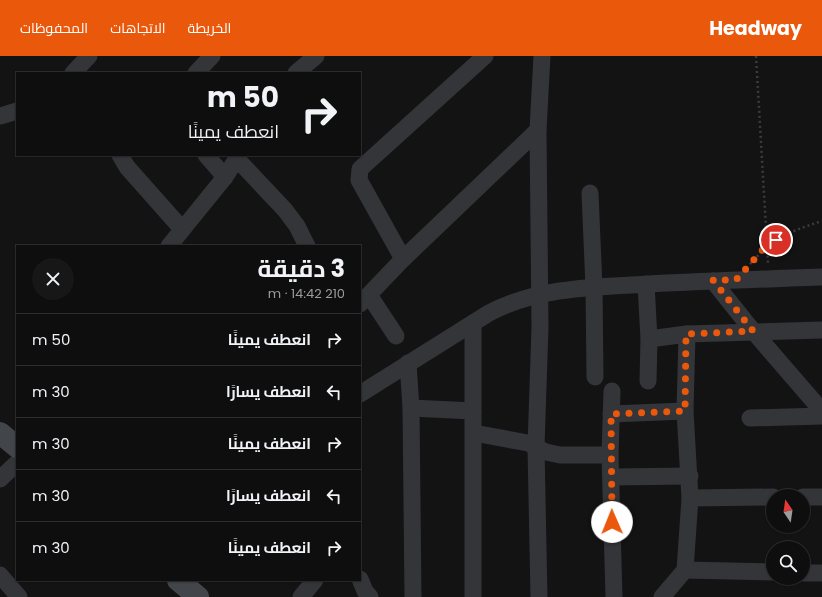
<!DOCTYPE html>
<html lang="ar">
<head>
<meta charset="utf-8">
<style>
  :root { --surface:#0e0e0f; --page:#171718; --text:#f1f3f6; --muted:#9b9c9e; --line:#2e2e2f; --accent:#ea580c }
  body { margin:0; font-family:Poppins,Cairo,sans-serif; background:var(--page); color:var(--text); direction:rtl; height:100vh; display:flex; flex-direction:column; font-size:15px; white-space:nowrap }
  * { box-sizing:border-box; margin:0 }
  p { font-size:13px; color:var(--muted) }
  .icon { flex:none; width:22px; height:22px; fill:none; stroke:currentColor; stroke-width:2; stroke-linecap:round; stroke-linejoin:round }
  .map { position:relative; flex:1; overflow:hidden; direction:ltr }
  .drawer { position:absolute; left:16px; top:189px; width:345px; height:336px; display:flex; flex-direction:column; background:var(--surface); border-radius:0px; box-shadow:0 1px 3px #0004,0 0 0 1px var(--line); direction:rtl }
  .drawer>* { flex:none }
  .banner { position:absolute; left:16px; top:16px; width:345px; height:84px; border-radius:0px; box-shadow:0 1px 3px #0004,0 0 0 1px var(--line); direction:rtl; background:#0e0e0f; color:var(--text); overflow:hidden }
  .needle { width:26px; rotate:347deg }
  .tools { position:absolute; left:766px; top:433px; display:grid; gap:8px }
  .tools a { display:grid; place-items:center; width:44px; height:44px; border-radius:50%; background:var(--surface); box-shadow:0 1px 3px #0004,0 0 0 1px var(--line); font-size:20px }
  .pin { position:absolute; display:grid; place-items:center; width:34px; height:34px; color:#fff; margin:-17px; border:2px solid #fff; border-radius:50%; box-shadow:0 1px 4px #0007 }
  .me { position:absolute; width:44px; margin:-22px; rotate:359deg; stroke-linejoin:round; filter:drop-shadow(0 0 3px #0008) }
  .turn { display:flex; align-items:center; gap:14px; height:84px; padding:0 16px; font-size:18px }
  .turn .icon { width:52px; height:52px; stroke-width:2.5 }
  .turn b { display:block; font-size:28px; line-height:34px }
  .round { display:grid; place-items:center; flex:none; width:42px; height:42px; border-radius:21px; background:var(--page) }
  .headline { display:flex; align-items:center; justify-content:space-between; height:68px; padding:0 16px }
  h1 { font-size:24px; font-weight:700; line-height:30px }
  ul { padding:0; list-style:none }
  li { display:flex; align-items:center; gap:12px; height:52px; padding:0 16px; border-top:1px solid var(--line) }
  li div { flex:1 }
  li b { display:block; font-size:15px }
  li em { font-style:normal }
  header { display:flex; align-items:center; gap:24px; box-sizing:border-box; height:56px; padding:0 20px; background:var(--accent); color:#fff }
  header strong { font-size:19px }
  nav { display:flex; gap:22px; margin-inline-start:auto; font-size:14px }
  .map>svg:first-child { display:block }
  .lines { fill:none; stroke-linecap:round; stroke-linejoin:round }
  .path { stroke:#3a3c40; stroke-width:2.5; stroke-dasharray:2 3; stroke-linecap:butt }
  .street { stroke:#343539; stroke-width:17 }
  .secondary { stroke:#424549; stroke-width:22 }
  .route { stroke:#ea580c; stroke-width:7; stroke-dasharray:0 12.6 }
</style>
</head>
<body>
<header>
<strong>Headway</strong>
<nav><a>الخريطة</a><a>الاتجاهات</a><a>المحفوظات</a></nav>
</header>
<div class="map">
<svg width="822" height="541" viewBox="0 0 822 541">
  <rect width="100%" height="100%" fill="#131314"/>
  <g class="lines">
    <!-- path -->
    <g class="path">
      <path d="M756,0L768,207"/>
      <path d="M750,208C774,182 788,176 822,165"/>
    </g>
    <!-- street -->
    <g class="street">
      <path d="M73,17L89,0"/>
      <path d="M196,17L212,0"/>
      <path d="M296,17L316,0"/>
      <path d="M0,60L17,55"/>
      <path d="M120,99L127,111L182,173"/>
      <path d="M206,99L225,121"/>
      <path d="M237,103L285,154L297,170L307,190"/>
      <path d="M590,137L594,231L595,321"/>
      <path d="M169,190L225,121L239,99"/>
      <path d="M403,203L359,124L360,113L485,0"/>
      <path d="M713,225L753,275L822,355"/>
      <path d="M646,228L649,283L648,325"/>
      <path d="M369,239L396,280"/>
      <path d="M360,248L403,203L538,74"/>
      <path d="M687,278L685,355L690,442"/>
      <path d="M649,283L687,278L822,274"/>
      <path d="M408,307L411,352L413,541"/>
      <path d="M612,335L610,399L614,541"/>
      <path d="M360,338L489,257C538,231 595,231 649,228C707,225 764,223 822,221"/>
      <path d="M411,352L473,355"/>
      <path d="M611,358L685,355"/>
      <path d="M750,362L822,360"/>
      <path d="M474,377L528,387L546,396L560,399H610"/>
      <path d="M612,421L690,420"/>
      <path d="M0,423L17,407"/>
      <path d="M803,441H822"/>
      <path d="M685,514L773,516"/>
      <path d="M803,517H822"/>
      <path d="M0,519L19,541"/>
      <path d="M360,523L365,535L370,541"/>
      <path d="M301,541L315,524"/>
      <path d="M473,541V267"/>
      <path d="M539,541L536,391L540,271L538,74L542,0"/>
      <path d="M662,541L685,514L690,442L773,441"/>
    </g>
    <!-- secondary -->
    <g class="secondary">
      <path d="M0,377L17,391"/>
      <path d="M178,524L198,541"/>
    </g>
  </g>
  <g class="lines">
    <!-- route -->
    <path class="route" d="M612,466L611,358L685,355L686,278L753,275L713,224H736L766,190L776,184"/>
  </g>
</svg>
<div class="tools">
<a><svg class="needle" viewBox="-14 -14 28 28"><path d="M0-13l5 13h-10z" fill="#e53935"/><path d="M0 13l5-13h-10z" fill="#9b9c9e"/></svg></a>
<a><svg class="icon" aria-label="search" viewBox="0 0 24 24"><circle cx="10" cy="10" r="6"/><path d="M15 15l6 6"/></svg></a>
</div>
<div class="pin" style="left:776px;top:184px;background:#d93025"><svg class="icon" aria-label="arrive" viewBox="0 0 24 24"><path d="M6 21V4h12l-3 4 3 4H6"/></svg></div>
<svg class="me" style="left:612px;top:466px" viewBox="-20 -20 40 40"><circle r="19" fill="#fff"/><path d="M0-13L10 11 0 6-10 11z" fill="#ea580c"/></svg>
<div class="banner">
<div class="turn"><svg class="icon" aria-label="right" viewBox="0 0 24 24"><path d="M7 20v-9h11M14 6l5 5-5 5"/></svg><div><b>50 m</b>انعطف يمينًا</div></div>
</div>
<section class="drawer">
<div class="headline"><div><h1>3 دقيقة</h1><p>210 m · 14:42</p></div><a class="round"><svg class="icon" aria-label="close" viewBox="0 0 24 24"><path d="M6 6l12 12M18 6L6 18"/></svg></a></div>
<ul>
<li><svg class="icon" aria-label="right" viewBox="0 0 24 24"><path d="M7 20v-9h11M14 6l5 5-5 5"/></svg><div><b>انعطف يمينًا</b></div><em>50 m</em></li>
<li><svg class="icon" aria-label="left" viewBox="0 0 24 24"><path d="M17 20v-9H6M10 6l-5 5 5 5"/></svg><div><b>انعطف يسارًا</b></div><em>30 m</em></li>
<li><svg class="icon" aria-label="right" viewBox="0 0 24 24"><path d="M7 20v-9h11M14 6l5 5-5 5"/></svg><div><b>انعطف يمينًا</b></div><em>30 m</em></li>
<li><svg class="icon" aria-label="left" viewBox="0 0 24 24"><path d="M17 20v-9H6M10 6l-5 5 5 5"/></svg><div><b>انعطف يسارًا</b></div><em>30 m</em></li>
<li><svg class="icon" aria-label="right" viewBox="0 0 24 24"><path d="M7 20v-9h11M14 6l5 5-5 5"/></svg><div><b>انعطف يمينًا</b></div><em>30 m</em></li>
</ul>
</section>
</div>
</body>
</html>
